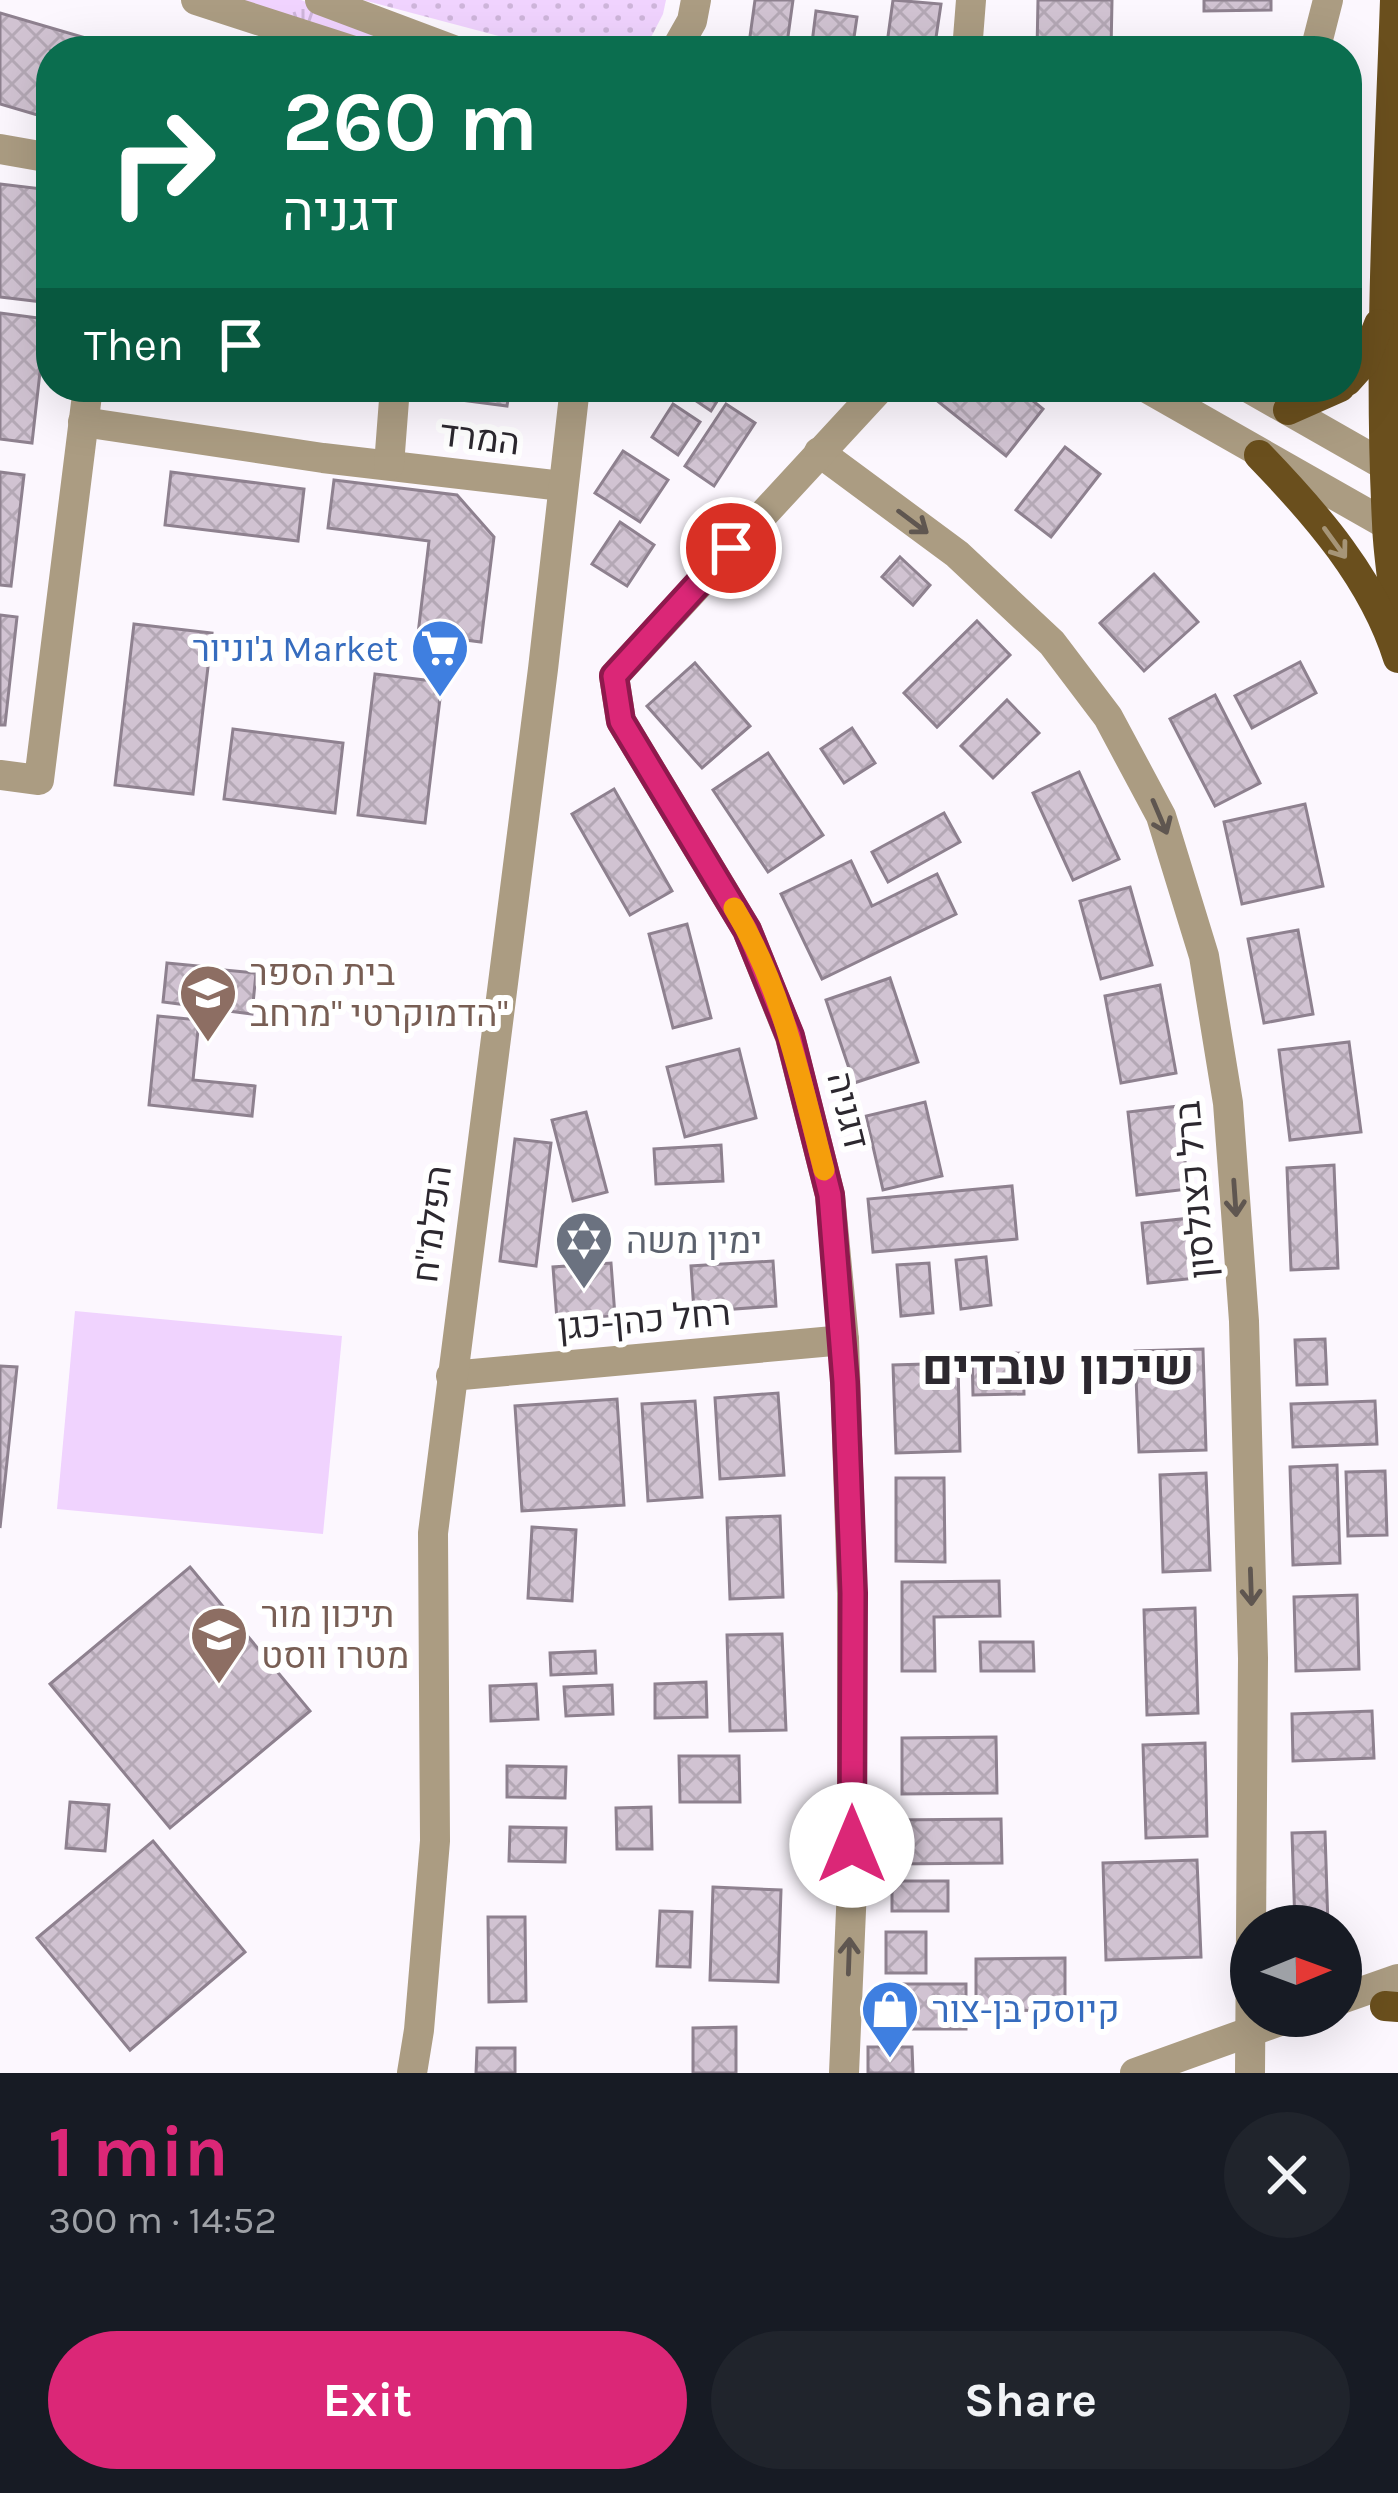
<!DOCTYPE html>
<html lang="en">
<head>
<meta charset="utf-8">
<style>
  :root { --surface:#171b24; --page:#20242c; --text:#f1f3f6; --muted:#9ea1a6; --accent:#db2777 }
  body { margin:0; font-family:Karla,Heebo,sans-serif; background:var(--page); color:var(--text); height:100vh; display:flex; flex-direction:column; font-size:45px; white-space:nowrap }
  * { box-sizing:border-box; margin:0 }
  p { font-size:39px; color:var(--muted) }
  .icon { flex:none; width:66px; height:66px; fill:none; stroke:currentColor; stroke-width:2; stroke-linecap:round; stroke-linejoin:round }
  .map { position:relative; height:2073px; overflow:hidden }
  .side { display:flex; flex-direction:column; background:var(--surface); flex:1 }
  .side>* { flex:none }
  .guide { position:absolute; left:36px; top:36px; width:1326px; height:366px; border-radius:48px; box-shadow:0 12px 48px #0002; background:#0b6e4f; color:#fff; overflow:hidden }
  .needle { width:78px; rotate:89deg }
  .tools { position:absolute; left:1230px; top:1905px; display:grid; gap:24px }
  .tools a { display:grid; place-items:center; width:132px; height:132px; border-radius:50%; background:var(--surface); box-shadow:0 12px 48px #0002; font-size:60px }
  .pin { position:absolute; display:grid; place-items:center; width:102px; height:102px; color:#fff; margin:-51px; border:6px solid #fff; border-radius:50%; box-shadow:0 3px 12px #0007 }
  .me { position:absolute; width:132px; margin:-66px; rotate:0deg; stroke-linejoin:round; filter:drop-shadow(0 0 9px #0008) }
  .turn { display:flex; align-items:center; gap:42px; height:252px; padding:0 48px; font-size:54px }
  .turn .icon { width:156px; height:156px; stroke-width:2.5 }
  .turn b { display:block; font-size:84px; line-height:102px }
  .then { display:flex; align-items:center; height:114px; padding:0 48px; background:#0003; gap:24px; font-size:45px }
  .round { display:grid; place-items:center; flex:none; width:126px; height:126px; border-radius:63px; background:var(--page) }
  .headline { display:flex; align-items:center; justify-content:space-between; height:204px; padding:0 48px }
  h1 { font-size:72px; font-weight:700; line-height:90px; color:var(--accent) }
  .button { display:flex; gap:24px; margin-top:auto; padding:24px 48px }
  .button a { flex:1; height:138px; border-radius:72px; background:var(--accent); color:#fff; font-size:48px; font-weight:700; line-height:138px; text-align:center }
  .button a+a { background:var(--page); color:var(--text) }
  .map>svg:first-child { display:block }
  .grass { fill:url(#grass-tufts) }
  .park { fill:url(#park-dots) }
  .garden { fill:#f0d3fe }
  .building { fill:url(#building-cross-hatch); stroke:#8e818f; stroke-width:3 }
  .lines { fill:none; stroke-linecap:round; stroke-linejoin:round }
  .minor { stroke:#ab9c82; stroke-width:30 }
  .major { stroke:#6a4f1d; stroke-width:30 }
  .oneway { stroke:#5f5650 }
  .oneway2 { stroke:#a69577 }
  .route-casing { stroke:#8e194d; stroke-width:30 }
  .route { stroke:#db2777; stroke-width:21 }
  .slow { stroke:#f59e0b; stroke-width:21 }
  .labels { text-anchor:middle; stroke-width:12; stroke-linejoin:round; paint-order:stroke }
  .street-label { font-size:36px; fill:#2c282f; stroke:#fff }
  .shop-label { font-size:36px; fill:#366cbe; stroke:#fff; text-anchor:end }
  .education-label { font-size:36px; fill:#785e54; stroke:#fff; text-anchor:start }
  .worship-label { font-size:36px; fill:#5b616d; stroke:#fff; text-anchor:start }
  .district-label { font-size:48px; font-weight:bold; fill:#2c282f; stroke:#fff }
</style>
</head>
<body>
<div class="map">
<svg width="1398" height="2073" viewBox="0 0 1398 2073">
  <defs>
    <pattern id="grass-tufts" width="24" height="20" patternUnits="userSpaceOnUse" patternTransform="scale(3)"><rect width="24" height="20" fill="#f0d3fe"/><path d="M3 7l-1-3M5 7V3M7 7l1-3M15 17l-1-3M17 17v-4M19 17l1-3" fill="none" stroke="#ceb5da"/></pattern>
    <pattern id="park-dots" width="8" height="8" patternUnits="userSpaceOnUse" patternTransform="scale(3)"><rect width="8" height="8" fill="#f0d3fe"/><path d="M2 2h.1M6 6h.1" fill="none" stroke="#ceb5da" stroke-width="1.8" stroke-linecap="round"/></pattern>
    <pattern id="building-cross-hatch" width="8" height="8" patternUnits="userSpaceOnUse" patternTransform="scale(3)"><rect width="8" height="8" fill="#d1c3d2"/><path d="M0 0l8 8M0 8l8-8" fill="none" stroke="#b4a8b5"/></pattern>
  </defs>
  <rect width="100%" height="100%" fill="#fcf7fe"/>
  <!-- grass -->
  <path class="grass" d="M216,0H301L441,51H372Z"/>
  <!-- park -->
  <path class="park" d="M363,0H666L663,14L647,45L633,51H555Z"/>
  <!-- garden -->
  <path class="garden" d="M75,1311L342,1336L323,1534L57,1509Z"/>
  <!-- building -->
  <g class="building">
    <path d="M755,0H793L786,51H748Z"/>
    <path d="M893,0L941,4L934,51H886Z"/>
    <path d="M1038,0H1112L1111,51H1037Z"/>
    <path d="M1204,0H1271V10L1204,11Z"/>
    <path d="M816,11L857,17L852,51H811Z"/>
    <path d="M0,13L130,51H51V119L0,104Z"/>
    <path d="M1261,39V51H1156V41Z"/>
    <path d="M0,184L51,190V303L0,297Z"/>
    <path d="M0,313L46,319L32,443L0,439Z"/>
    <path d="M446,387H510L507,406L445,398Z"/>
    <path d="M686,387H709L721,395L711,411L683,392Z"/>
    <path d="M920,387H1016L1043,409L1006,456Z"/>
    <path d="M673,404L700,422L678,455L652,437Z"/>
    <path d="M726,404L755,423L714,486L685,466Z"/>
    <path d="M1065,447L1100,474L1051,537L1016,510Z"/>
    <path d="M623,451L668,480L640,522L595,493Z"/>
    <path d="M0,472L24,475L11,586L0,585Z"/>
    <path d="M171,472L304,489L298,541L165,525Z"/>
    <path d="M334,480L457,495L494,537L481,642L418,634L429,541L328,528Z"/>
    <path d="M620,522L654,545L627,586L592,564Z"/>
    <path d="M900,557L930,585L913,605L882,577Z"/>
    <path d="M1154,574L1198,622L1144,671L1100,623Z"/>
    <path d="M0,615L17,617L5,725H0Z"/>
    <path d="M977,621L1010,655L937,727L904,693Z"/>
    <path d="M134,624L212,633L193,794L115,785Z"/>
    <path d="M1300,662L1316,693L1252,728L1235,696Z"/>
    <path d="M695,663L750,726L702,768L647,706Z"/>
    <path d="M375,674L442,682L425,823L358,815Z"/>
    <path d="M1215,695L1260,783L1215,806L1170,719Z"/>
    <path d="M1007,700L1039,733L993,778L961,746Z"/>
    <path d="M852,728L875,763L844,783L821,749Z"/>
    <path d="M233,729L343,743L335,813L224,799Z"/>
    <path d="M768,753L823,835L768,872L713,790Z"/>
    <path d="M1079,772L1119,859L1073,880L1033,793Z"/>
    <path d="M614,789L672,891L630,915L572,814Z"/>
    <path d="M1305,804L1323,886L1242,904L1224,822Z"/>
    <path d="M944,813L960,842L888,882L872,852Z"/>
    <path d="M851,861L872,906L937,874L956,914L822,979L781,894Z"/>
    <path d="M1130,887L1152,965L1101,979L1080,901Z"/>
    <path d="M687,924L711,1018L673,1028L649,934Z"/>
    <path d="M1298,930L1313,1014L1264,1023L1248,939Z"/>
    <path d="M167,963L199,966L195,1006L163,1002Z"/>
    <path d="M224,970L256,973L252,1014L220,1010Z"/>
    <path d="M890,978L918,1062L854,1083L826,1000Z"/>
    <path d="M1160,985L1176,1073L1121,1083L1105,996Z"/>
    <path d="M158,1016L199,1020L193,1080L255,1086L252,1116L149,1105Z"/>
    <path d="M1349,1042L1361,1132L1290,1140L1279,1050Z"/>
    <path d="M739,1049L756,1118L685,1137L667,1067Z"/>
    <path d="M925,1102L942,1176L883,1190L866,1116Z"/>
    <path d="M1179,1106L1188,1189L1137,1195L1128,1112Z"/>
    <path d="M586,1112L607,1192L573,1201L552,1120Z"/>
    <path d="M515,1139L551,1143L536,1266L500,1261Z"/>
    <path d="M721,1145L723,1181L656,1184L654,1149Z"/>
    <path d="M1334,1165L1338,1268L1291,1270L1287,1168Z"/>
    <path d="M1012,1186L1017,1239L873,1252L868,1199Z"/>
    <path d="M1191,1218L1197,1278L1148,1283L1142,1223Z"/>
    <path d="M986,1257L991,1305L961,1309L956,1260Z"/>
    <path d="M773,1261L776,1306L694,1312L691,1266Z"/>
    <path d="M611,1263L615,1316L557,1320L553,1267Z"/>
    <path d="M929,1263L933,1313L901,1316L897,1265Z"/>
    <path d="M1325,1339L1327,1384L1297,1385L1295,1340Z"/>
    <path d="M1203,1349L1206,1450L1139,1452L1135,1351Z"/>
    <path d="M1023,1353L1024,1394L973,1395L972,1354Z"/>
    <path d="M958,1363L960,1451L896,1453L893,1365Z"/>
    <path d="M0,1366L17,1367L0,1528Z"/>
    <path d="M778,1393L784,1475L720,1479L715,1398Z"/>
    <path d="M617,1399L624,1505L522,1511L515,1406Z"/>
    <path d="M695,1401L702,1497L648,1501L642,1404Z"/>
    <path d="M1375,1401L1377,1444L1293,1447L1291,1404Z"/>
    <path d="M1337,1465L1340,1563L1293,1565L1290,1467Z"/>
    <path d="M1385,1471L1387,1535L1348,1536L1346,1472Z"/>
    <path d="M1206,1473L1210,1570L1163,1572L1160,1475Z"/>
    <path d="M896,1478H944L945,1562L896,1561Z"/>
    <path d="M780,1516L783,1597L730,1599L727,1518Z"/>
    <path d="M532,1527L576,1530L572,1601L528,1598Z"/>
    <path d="M190,1567L310,1711L170,1828L50,1684Z"/>
    <path d="M999,1581L1000,1616L934,1617L935,1671H902V1582Z"/>
    <path d="M1357,1595L1359,1669L1296,1671L1294,1597Z"/>
    <path d="M1195,1608L1198,1713L1147,1715L1144,1610Z"/>
    <path d="M782,1634L786,1730L730,1731L727,1635Z"/>
    <path d="M980,1642H1033L1034,1671H981Z"/>
    <path d="M595,1651L596,1673L551,1675L550,1653Z"/>
    <path d="M706,1682L707,1717L655,1718V1684Z"/>
    <path d="M536,1684L538,1719L491,1721L490,1686Z"/>
    <path d="M612,1685L613,1714L566,1716L564,1687Z"/>
    <path d="M1372,1711L1374,1758L1293,1761L1292,1714Z"/>
    <path d="M996,1737L997,1793L902,1794V1738Z"/>
    <path d="M1205,1743L1207,1836L1146,1838L1143,1745Z"/>
    <path d="M679,1756H739L740,1802H680Z"/>
    <path d="M507,1766L566,1767L565,1798L507,1797Z"/>
    <path d="M70,1802L109,1805L105,1851L66,1848Z"/>
    <path d="M651,1807L652,1849H617L616,1808Z"/>
    <path d="M1001,1819L1002,1863L892,1864L891,1820Z"/>
    <path d="M510,1827L566,1828L565,1862L509,1861Z"/>
    <path d="M1325,1832L1328,1926H1295L1292,1833Z"/>
    <path d="M153,1841L245,1952L130,2050L37,1938Z"/>
    <path d="M1197,1860L1201,1957L1106,1960L1103,1863Z"/>
    <rect x="892" y="1881" width="56" height="30"/>
    <path d="M713,1887L781,1890L778,1982L710,1980Z"/>
    <path d="M660,1911L692,1912L690,1967L657,1966Z"/>
    <path d="M488,1917H525L526,2001L489,2002Z"/>
    <rect x="886" y="1932" width="40" height="41"/>
    <path d="M1065,1958V2010L976,2011V1959Z"/>
    <path d="M891,1984H966V2029H892Z"/>
    <path d="M736,2027V2073H693V2028Z"/>
    <path d="M868,2047H912L913,2073H868Z"/>
    <path d="M477,2048H515V2073H476Z"/>
  </g>
  <g class="lines">
    <!-- minor -->
    <g class="minor">
      <path d="M196,0L354,51"/>
      <path d="M320,0L456,51"/>
      <path d="M675,51L692,21L696,0"/>
      <path d="M967,51L971,0"/>
      <path d="M1315,51L1328,0"/>
      <path d="M0,149L51,158"/>
      <path d="M1145,387L1398,531"/>
      <path d="M1247,387L1398,473"/>
      <path d="M83,422L323,458L562,486"/>
      <path d="M819,452L957,554L1052,643L1108,717L1161,816L1204,956L1228,1103L1244,1321L1253,1658L1250,2073"/>
      <path d="M389,465L395,387"/>
      <path d="M0,775L39,780L88,387"/>
      <path d="M451,1376L844,1340"/>
      <path d="M1341,1999L1398,1979"/>
      <path d="M412,2073L419,2030L435,1841L433,1533L543,669L575,387"/>
      <path d="M844,2073L852,1887V1593L844,1340L830,1195L790,1037L747,930L621,721L614,676L881,387"/>
      <path d="M1135,2073L1294,2016"/>
    </g>
    <!-- major -->
    <g class="major">
      <path d="M1395,0C1389,174 1378,349 1387,523C1388,556 1394,590 1398,623"/>
      <path d="M1347,381L1364,362L1379,324"/>
      <path d="M1288,410L1340,387"/>
      <path d="M1259,455C1316,514 1373,579 1398,658"/>
      <path d="M1385,2006L1398,2007"/>
    </g>
  </g>
  <!-- one-way arrows -->
  <defs><path id="oneway-shaft" d="M-6 0H5M1.5-3L5.5 0L1.5 3" fill="none" stroke-width="1.6" stroke-linecap="round" stroke-linejoin="round" transform="scale(3)"/></defs>
  <g class="oneway">
    <use href="#oneway-shaft" transform="translate(913 522) rotate(37)"/>
    <use href="#oneway-shaft" transform="translate(1160 817) rotate(67)"/>
    <use href="#oneway-shaft" transform="translate(1235 1198) rotate(86)"/>
    <use href="#oneway-shaft" transform="translate(1251 1587) rotate(88)"/>
    <use href="#oneway-shaft" transform="translate(849 1956) rotate(-88)"/>
  </g>
  <use class="oneway2" href="#oneway-shaft" transform="translate(1335 543) rotate(54)"/>
  <g class="lines">
    <!-- route casing -->
    <g class="route-casing">
      <path id="route" d="M731,548L614,676L621,721L747,930L790,1036L830,1195L845,1382L853,1593L852,1845"/>
    </g>
    <!-- route -->
    <use href="#route" class="route"/>
    <!-- slow -->
    <path class="slow" d="M734,908C782,987 801,1081 824,1170"/>
  </g>
  <!-- icons -->
  <defs>
    <g id="supermarket-pin" transform="scale(3)"><path d="M0 17L-7.5 6A9.5 9.5 0 1 1 7.5 6Z" fill="#3f7fe0" stroke="#fff"/><path d="M-6-5.5h2.5l.6 2H6L4.5 2H-2.5L-4.4-4H-6ZM-1.5 3.2a1.3 1.3 0 1 0 .1 0ZM3 3.2a1.3 1.3 0 1 0 .1 0Z" fill="#fff"/></g>
    <g id="school-pin" transform="scale(3)"><path d="M0 17L-7.5 6A9.5 9.5 0 1 1 7.5 6Z" fill="#8d6e63" stroke="#fff"/><path d="M0-5L7-2L0 1L-7-2ZM-4 1L0 2.5L4 1V4Q0 6-4 4Z" fill="#fff"/></g>
    <g id="synagogue-pin" transform="scale(3)"><path d="M0 17L-7.5 6A9.5 9.5 0 1 1 7.5 6Z" fill="#6b7280" stroke="#fff"/><path d="M0-6.5L5.6 3.2H-5.6ZM0 6.5L5.6-3.2H-5.6Z" fill="#fff"/></g>
    <g id="shop-pin" transform="scale(3)"><path d="M0 17L-7.5 6A9.5 9.5 0 1 1 7.5 6Z" fill="#3f7fe0" stroke="#fff"/><path d="M-5-2.5h2.3a2.7 3.5 0 0 1 5.4 0H5L5.5 6h-11ZM-1.5-2.5h3a1.5 2.3 0 0 0-3 0Z" fill="#fff"/></g>
  </defs>
  <g fill-rule="evenodd">
    <use href="#supermarket-pin" x="440" y="648"/>
    <use href="#school-pin" x="208" y="993"/>
    <use href="#synagogue-pin" x="584" y="1240"/>
    <use href="#school-pin" x="219" y="1635"/>
    <use href="#shop-pin" x="890" y="2009"/>
  </g>
  <g class="labels">
    <!-- street labels -->
    <g class="street-label">
      <text transform="translate(480 437) rotate(7)" y="13">המרד</text>
      <text transform="translate(849 1110) rotate(76)" y="13">דגניה</text>
      <text transform="translate(1194 1190) rotate(-95)" y="13">ברל כצנלסון</text>
      <text transform="translate(431 1224) rotate(-83)" y="13">הפלמ"ח</text>
      <text transform="translate(644 1319) rotate(-5)" y="13">רחל כהן-כגן</text>
    </g>
    <!-- shop labels -->
    <g class="shop-label">
      <text x="398" y="661">ג'וניור Market</text>
      <text x="932" y="2022" text-anchor="start">קיוסק בן-צור</text>
    </g>
    <!-- education labels -->
    <g class="education-label">
      <text x="250" y="985">בית הספר<tspan x="250" dy="41">הדמוקרטי "מרחב"</tspan></text>
      <text x="261" y="1627">תיכון מור<tspan x="261" dy="41">מטרו ווסט</tspan></text>
    </g>
    <!-- worship labels -->
    <g class="worship-label">
      <text x="626" y="1253">ימין משה</text>
    </g>
    <!-- district labels -->
    <g class="district-label">
      <text x="1058" y="1384">שיכון עובדים</text>
    </g>
  </g>
</svg>
<div class="tools">
<a><svg class="needle" viewBox="-14 -14 28 28"><path d="M0-13l5 13h-10z" fill="#e53935"/><path d="M0 13l5-13h-10z" fill="#9ea1a6"/></svg></a>
</div>
<div class="pin" style="left:731px;top:548px;background:#d93025"><svg class="icon" aria-label="arrive" viewBox="0 0 24 24"><path d="M6 21V4h12l-3 4 3 4H6"/></svg></div>
<svg class="me" style="left:852px;top:1845px" viewBox="-20 -20 40 40"><circle r="19" fill="#fff"/><path d="M0-13L10 11 0 6-10 11z" fill="#db2777"/></svg>
<div class="guide">
<div class="turn"><svg class="icon" aria-label="right" viewBox="0 0 24 24"><path d="M7 20v-9h11M14 6l5 5-5 5"/></svg><div><b>260 m</b>דגניה</div></div>
<div class="then">Then<svg class="icon" aria-label="arrive" viewBox="0 0 24 24"><path d="M6 21V4h12l-3 4 3 4H6"/></svg></div>
</div>
</div>
<section class="side">
<div class="headline"><div><h1>1 min</h1><p>300 m · 14:52</p></div><a class="round"><svg class="icon" aria-label="close" viewBox="0 0 24 24"><path d="M6 6l12 12M18 6L6 18"/></svg></a></div>
<div class="button"><a>Exit</a><a>Share</a></div>
</section>
</body>
</html>
